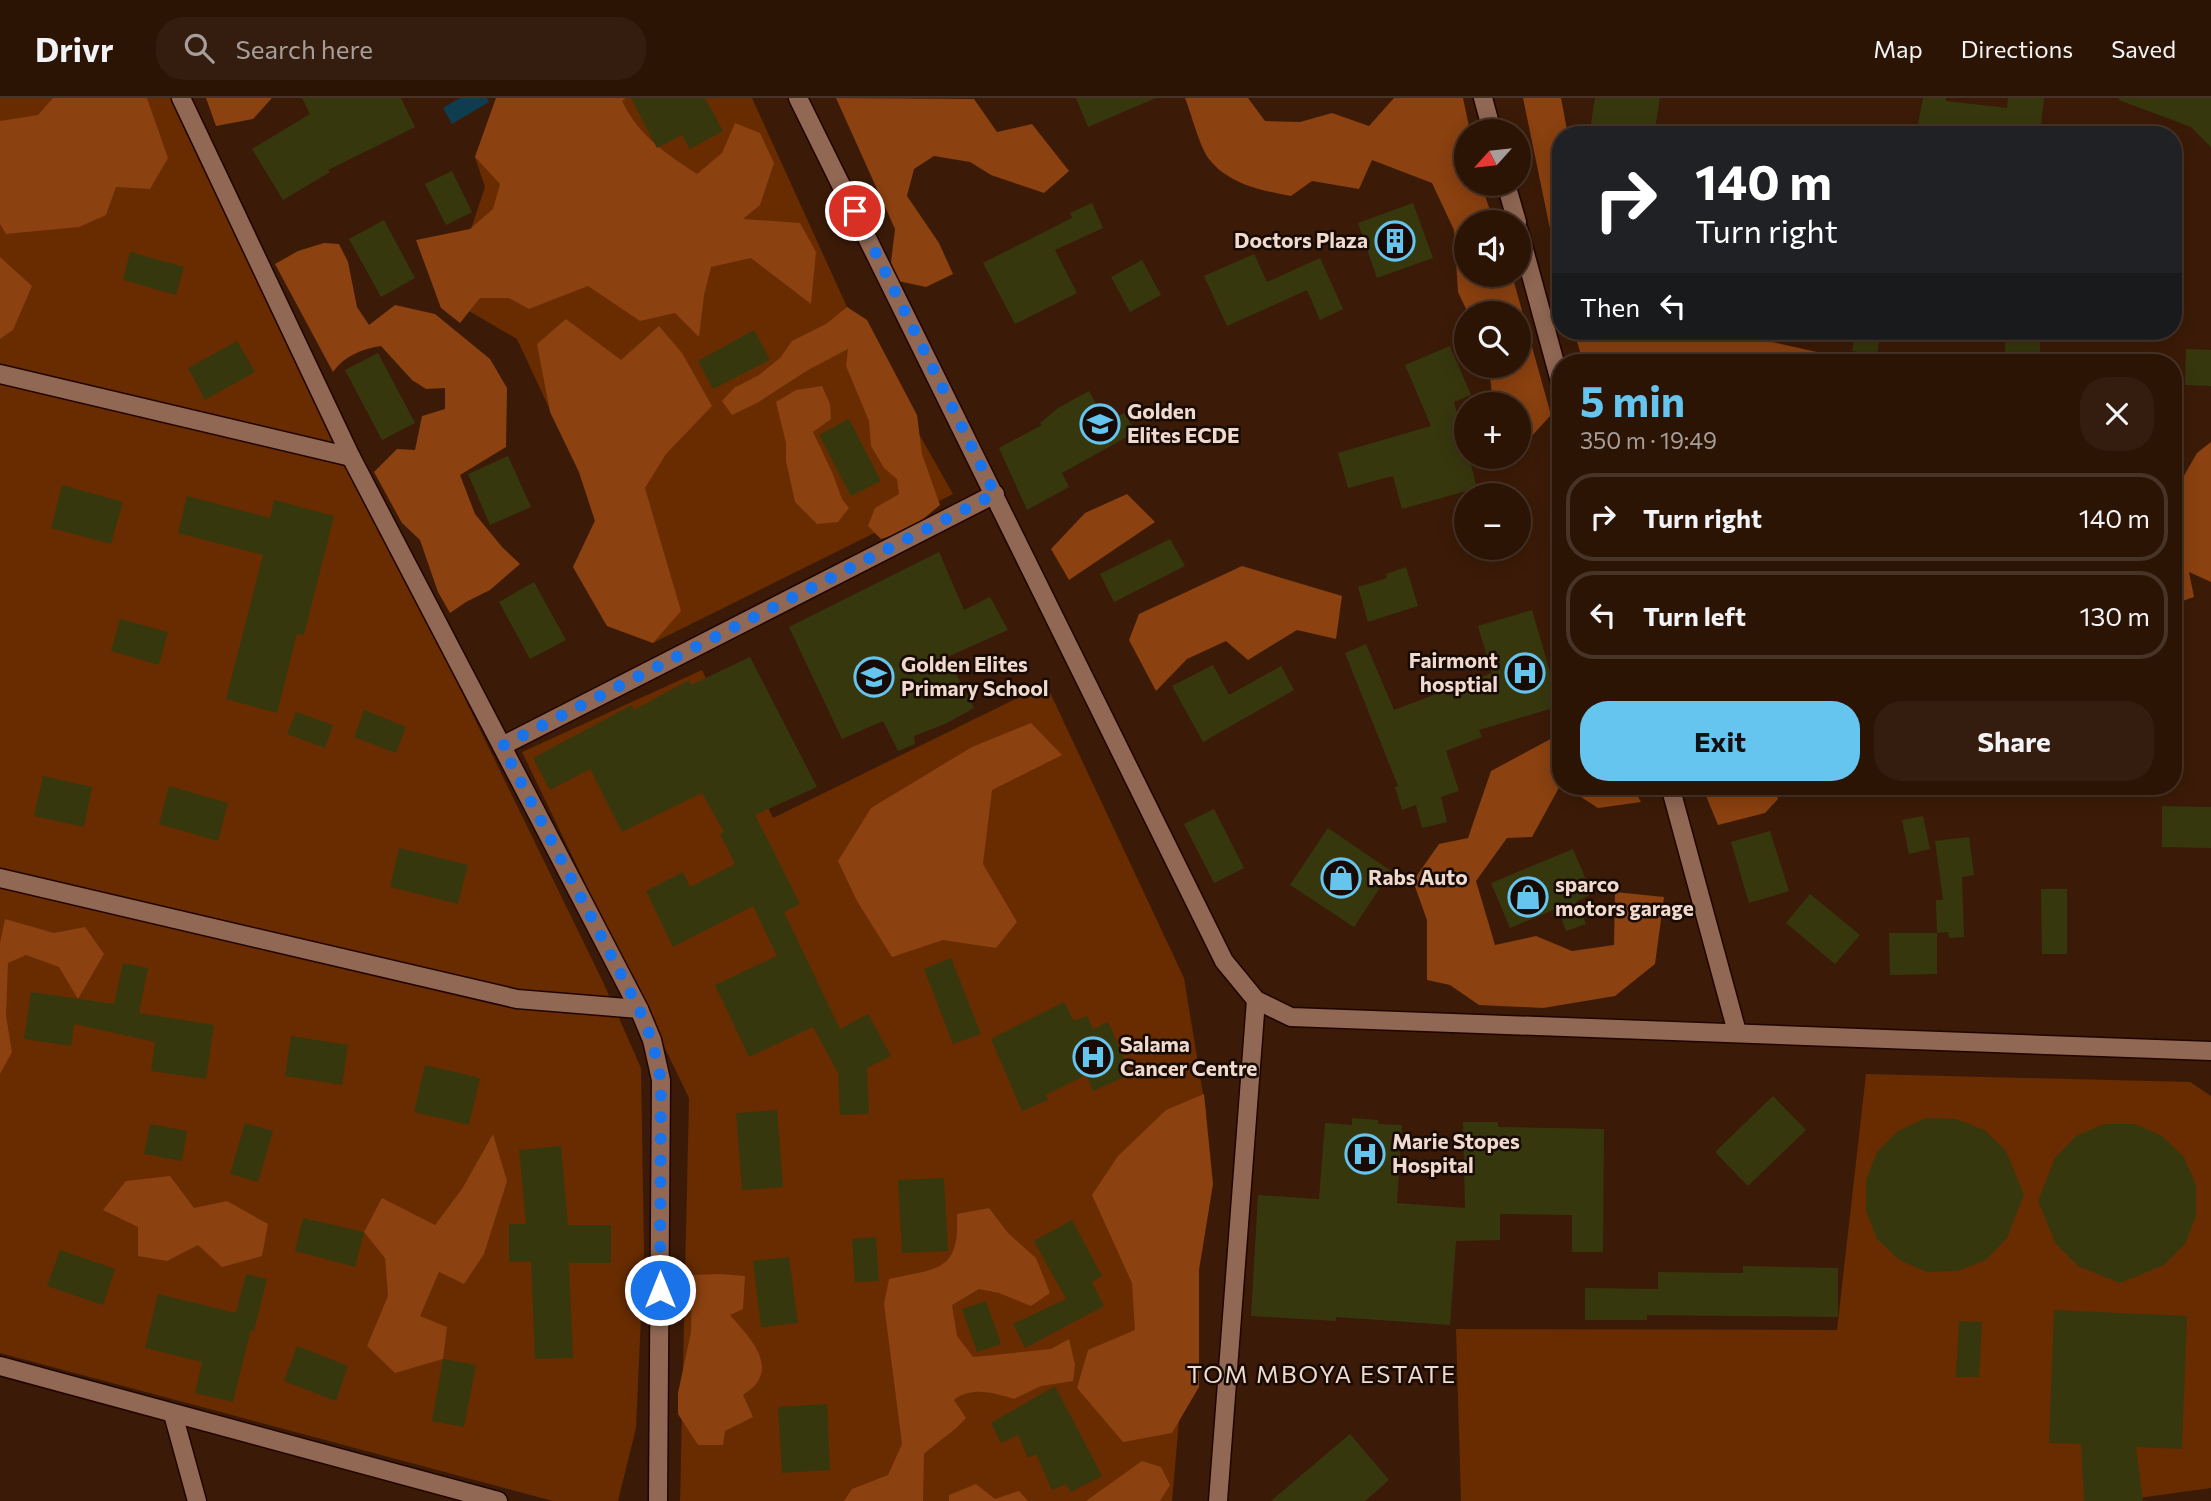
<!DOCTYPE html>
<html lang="en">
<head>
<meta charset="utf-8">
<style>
  :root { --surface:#2c1405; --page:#341d0f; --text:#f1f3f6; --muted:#a69e9a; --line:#483327; --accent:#65c5ee }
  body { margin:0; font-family:Commissioner,sans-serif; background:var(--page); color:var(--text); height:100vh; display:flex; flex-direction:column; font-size:26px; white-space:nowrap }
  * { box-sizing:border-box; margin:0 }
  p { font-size:23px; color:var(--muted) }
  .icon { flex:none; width:38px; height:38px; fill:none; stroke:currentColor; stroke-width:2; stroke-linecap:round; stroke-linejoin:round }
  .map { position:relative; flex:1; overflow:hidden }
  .details { position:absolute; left:1552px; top:256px; width:630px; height:441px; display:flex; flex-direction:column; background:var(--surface); border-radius:28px; box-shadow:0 4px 18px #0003,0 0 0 2px var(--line) }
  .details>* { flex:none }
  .top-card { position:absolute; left:1552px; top:28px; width:630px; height:214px; border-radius:28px; box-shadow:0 4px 18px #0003,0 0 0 2px var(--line); background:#202124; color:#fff; overflow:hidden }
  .needle { width:46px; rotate:243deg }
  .tools { position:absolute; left:1454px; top:21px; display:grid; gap:14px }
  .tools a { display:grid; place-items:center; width:77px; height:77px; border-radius:50%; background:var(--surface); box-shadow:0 4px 18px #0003,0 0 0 2px var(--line); font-size:35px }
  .pin { position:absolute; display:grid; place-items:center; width:60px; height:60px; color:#fff; margin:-30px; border:4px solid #fff; border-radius:50%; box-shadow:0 2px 7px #0007 }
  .me { position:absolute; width:77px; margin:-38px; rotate:0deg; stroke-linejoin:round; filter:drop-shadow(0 0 5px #0008) }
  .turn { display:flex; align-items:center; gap:24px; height:147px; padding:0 28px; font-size:32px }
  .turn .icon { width:91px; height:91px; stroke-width:2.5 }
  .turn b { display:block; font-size:49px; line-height:60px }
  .then { display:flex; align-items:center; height:66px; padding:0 28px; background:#0003; gap:14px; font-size:26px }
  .round { display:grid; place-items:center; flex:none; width:74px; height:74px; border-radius:28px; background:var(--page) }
  .summary { display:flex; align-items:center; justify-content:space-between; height:119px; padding:0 28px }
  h1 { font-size:42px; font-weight:700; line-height:52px; color:var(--accent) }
  .button { display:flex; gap:14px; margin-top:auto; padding:14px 28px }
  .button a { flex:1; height:80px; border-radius:28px; background:var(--accent); color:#111; font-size:28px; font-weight:700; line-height:80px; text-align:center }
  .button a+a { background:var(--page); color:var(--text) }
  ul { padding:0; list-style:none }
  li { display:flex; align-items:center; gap:21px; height:88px; margin:0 14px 10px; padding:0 14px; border:4px solid var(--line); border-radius:28px }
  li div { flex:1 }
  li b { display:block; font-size:26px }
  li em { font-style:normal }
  header { display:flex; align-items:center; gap:42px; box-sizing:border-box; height:98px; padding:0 35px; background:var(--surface); border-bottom:2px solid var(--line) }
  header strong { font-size:33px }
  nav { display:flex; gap:38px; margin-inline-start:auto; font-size:24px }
  .search { width:490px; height:63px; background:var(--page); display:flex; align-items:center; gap:18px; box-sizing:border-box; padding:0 24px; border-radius:28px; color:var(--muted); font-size:26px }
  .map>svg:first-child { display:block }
  .green { fill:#682c00 }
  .forest { fill:#8b4110 }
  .water { fill:#0e3d4f }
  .building { fill:#37370e }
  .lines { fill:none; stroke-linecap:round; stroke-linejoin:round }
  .minor-casing { stroke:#210400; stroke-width:21 }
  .minor { stroke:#906854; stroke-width:18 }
  .route { stroke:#1a73e8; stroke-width:12; stroke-dasharray:0 21.6 }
  .labels { text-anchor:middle; stroke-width:5; stroke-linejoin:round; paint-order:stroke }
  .poi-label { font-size:21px; font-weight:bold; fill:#f0d9cd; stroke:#180a04; text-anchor:start }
  .quarter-label { font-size:24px; letter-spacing:2px; fill:#f0d9cd; stroke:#180a04 }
</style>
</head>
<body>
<header>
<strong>Drivr</strong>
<div class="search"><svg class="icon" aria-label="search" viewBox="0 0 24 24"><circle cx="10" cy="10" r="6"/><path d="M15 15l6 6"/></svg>Search here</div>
<nav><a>Map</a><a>Directions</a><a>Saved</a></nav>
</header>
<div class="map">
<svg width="2211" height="1403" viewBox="0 0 2211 1403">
  <rect width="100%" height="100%" fill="#3b1b07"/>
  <!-- green -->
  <g class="green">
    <path d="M0,0H172L603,884L641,970L644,1153L636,1330L618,1403H553L0,1255Z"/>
    <path d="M496,0H752L847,209L953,396L653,545L607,528L573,469L595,422L579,374L517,241L469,213L421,155L471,131L485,89L475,59Z"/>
    <path d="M702,572L773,720L1046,586L1184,880L1206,1014L1172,1403H680L689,1000L522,654Z"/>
    <path d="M1866,976L2190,984L2211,998V1390L2131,1401L2130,1403H1461L1456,1231L1837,1232Z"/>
  </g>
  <!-- forest -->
  <g class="forest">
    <path d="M53,0H147L168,60L150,91L116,89L106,117L79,129L6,136L0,126V23L38,17Z"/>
    <path d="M206,0H272L253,21L216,28Z"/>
    <path d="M496,0H626L622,3C640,39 664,54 697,76L722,55L735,25L760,35L774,65L760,107L743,121L800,125L816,154L811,206L751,160L711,169L704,197L699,239L675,215L640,223L588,188L529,211L509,200H480L460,225L441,210L416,142L470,131L493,111L500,86L475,59Z"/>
    <path d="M836,0L974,1L997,34L1032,26L1069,73L1044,95L991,77L970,64L934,58L914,71L907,98L939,145L953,176L926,189L889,181L895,131Z"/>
    <path d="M1185,0H1248L1265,23L1300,24L1332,15L1369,28L1394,0H1463L1470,33H1466V86H1481L1494,124H1466V177H1512L1551,317L1519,352V306H1493L1489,268H1519V215H1468L1458,194L1454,132L1432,85L1372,62L1359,91L1312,83L1291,98C1263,93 1228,86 1209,61C1200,50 1191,15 1185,0Z"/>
    <path d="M1523,0H1561L1568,37H1561V184Z"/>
    <path d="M324,145L339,146L348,164L357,209L369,227L395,207L435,216L490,261L507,290L506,349L460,377L475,416L502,449L520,466L490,492L466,504L450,515L438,494L420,442L402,425L374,374L397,351L415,352L422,318L445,311V290L426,291L412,282L381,248C362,251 344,258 333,274L275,166L298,153Z"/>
    <path d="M0,159L32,188L13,232L0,241Z"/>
    <path d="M847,209L867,222L917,317L922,356L940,407L910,432L881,441L868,428L875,410L899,396L897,381L884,370L871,348L869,323L846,268L848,251L808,272L757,305L732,317L722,303L734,290L759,277L780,260L792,243L826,226Z"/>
    <path d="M566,221L621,262L659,228L682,255L712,308L666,356L645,390L681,513L653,545L607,528L573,469L595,423L579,374L550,314L537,246Z"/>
    <path d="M1574,233H1743L1763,242L1861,264H1583Z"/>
    <path d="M822,288L830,306L831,321L813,334L832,374L842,401L849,410L838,424L817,426L795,404L786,363V345L776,304L796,292Z"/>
    <path d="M2211,344V484L2189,474L2194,499L2174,506V395L2197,355Z"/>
    <path d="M1127,396L1155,424L1069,482L1051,451L1085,415Z"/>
    <path d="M1242,468L1342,498L1336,541L1297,532L1248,562L1226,543L1187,561L1156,593L1129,542L1139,516Z"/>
    <path d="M1031,625L1062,657L992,692L983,766L1017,824L996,850L943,842L892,859L857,803L838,763L871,710L972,649Z"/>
    <path d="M1558,637H1561V686L1532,739L1507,740L1476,783L1495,847L1536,838L1572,853L1614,847L1615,794L1664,799L1655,866L1615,898L1543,910L1479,907L1450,887L1427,882V822L1413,783L1439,746L1468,740L1491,673Z"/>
    <path d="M1564,688H1632L1641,704L1598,710Z"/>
    <path d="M1702,688H1774L1778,701L1765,715L1718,727Z"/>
    <path d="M5,821L54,835L85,829L104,856L78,901L59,869L26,857L8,865L6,918L12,954L0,976V845Z"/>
    <path d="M1204,996L1213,1086L1199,1172V1289L1172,1335L1123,1344L1077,1290L1088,1252L1135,1232L1132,1185L1092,1097L1118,1058L1166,1012Z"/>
    <path d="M493,1036L507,1083L484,1156L464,1186L439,1174L420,1218L447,1229L443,1261L395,1275L367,1248L388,1198L385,1160L364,1134L382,1100L435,1127L462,1091Z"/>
    <path d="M170,1078L194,1110L227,1103L268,1126L262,1158L222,1169L198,1147L167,1163L138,1158V1129L103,1112L126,1083Z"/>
    <path d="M989,1110L1008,1135L1036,1160L1050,1195L1031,1208L999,1195L979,1191L952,1207L957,1238L973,1259L1051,1251L1069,1241L1075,1267L1073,1283L1041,1288L1014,1301C994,1295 972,1288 954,1302L966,1320C953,1335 938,1343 924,1356L923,1403H844L852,1391L888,1377L902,1346L884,1206L889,1181C937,1170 960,1175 957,1116Z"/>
    <path d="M721,1176L745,1178L743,1211L730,1217C744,1234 775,1262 756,1286C753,1290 747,1294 743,1297L753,1319L725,1333L723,1347H698L678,1316V1295L691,1234L692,1177Z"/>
    <path d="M1142,1363L1161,1369L1170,1387L1160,1403H1086Z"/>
    <path d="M976,1386L995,1401L1019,1393L1028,1403H949V1397Z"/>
  </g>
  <!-- water -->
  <path class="water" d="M460,0H487L489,4L452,26L443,10Z"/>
  <!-- building -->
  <g class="building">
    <path d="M302,0H401L415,29L328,72L330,74L283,102L252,51L310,16Z"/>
    <path d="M631,0H705L723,33L690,51L682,37L657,50Z"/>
    <path d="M1076,0H1156L1088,29Z"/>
    <path d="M1595,0H1660L1654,37H1589Z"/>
    <path d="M1923,0H1946V3L2007,10L2008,0H2044L2040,37H1916Z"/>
    <path d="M2119,0H2211V49L2191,29L2119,2Z"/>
    <path d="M452,73L472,114L446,127L425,86Z"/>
    <path d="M1092,105L1103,130L1055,152L1077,195L1015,226L983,165L1072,120L1070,115Z"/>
    <path d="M1413,105L1433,160L1377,180L1358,125Z"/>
    <path d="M384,122L415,180L381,199L349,141Z"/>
    <path d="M130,154L184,169L176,197L123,182Z"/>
    <path d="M1254,156L1267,184L1320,160L1343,211L1320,222L1307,192L1227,228L1204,178Z"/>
    <path d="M1142,162L1161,197L1130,214L1111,179Z"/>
    <path d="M754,232L770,262L713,291L698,263Z"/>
    <path d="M1855,233H1881L1877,257L1852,253Z"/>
    <rect x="2005" y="233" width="35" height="31"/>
    <path d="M237,243L255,274L205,302L188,270Z"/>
    <path d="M1450,248L1471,297L1454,304L1466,350V359H1469L1477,390L1402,411L1393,378L1348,390L1338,355L1431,328L1405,267Z"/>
    <path d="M2186,251L2211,252V288L2185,287Z"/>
    <path d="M378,255L415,325L382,342L345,272Z"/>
    <path d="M1089,293L1106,325L1124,315L1136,334L1062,375L1069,389L1027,412L999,350L1042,327L1040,325L1058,310Z"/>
    <path d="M849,321L881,383L851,398L819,337Z"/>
    <path d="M508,358L531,409L490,427L468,376Z"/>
    <path d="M62,387L123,404L111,446L51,430Z"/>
    <path d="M187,398L270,420L274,402L334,418L304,537L297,536L277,615L226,601L263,457L178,435Z"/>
    <path d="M1170,441L1185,468L1114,504L1100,476Z"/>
    <path d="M939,454L964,512L990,499L1008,532L947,559L974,610L945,626L914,638L915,646L898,653L883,623L842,641L789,529Z"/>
    <path d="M1406,469L1418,508L1368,524L1358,489L1387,480L1386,476Z"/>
    <path d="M534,484L566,542L530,561L499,504Z"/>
    <path d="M1532,512L1560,608L1479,632L1482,639L1446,653L1459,693L1441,699L1447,724L1422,730L1416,707L1402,712L1395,689L1398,688L1345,555L1366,546L1394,612L1492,575L1478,528Z"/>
    <path d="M120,521L168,534L159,567L111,553Z"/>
    <path d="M750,559L817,689L755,717L800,806L784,814L840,931L868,916L891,958L867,970L869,1016L840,1017L838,975L813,929L749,959L715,887L777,858L753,808L673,849L646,793L683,774L690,789L735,766L720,736L724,734L702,695L622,734L590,671L550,692L533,660L632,607L634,612L689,582L691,587Z"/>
    <path d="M1213,567L1229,597L1281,568L1294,592L1203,644L1172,588Z"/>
    <path d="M364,612L406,629L396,655L354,639Z"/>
    <path d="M296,614L333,627L325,650L287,636Z"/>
    <path d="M43,678L92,689L84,729L34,718Z"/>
    <path d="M169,688L228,705L218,743L159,726Z"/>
    <path d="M2162,708L2211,709V750L2162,749Z"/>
    <path d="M1214,711L1244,770L1214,785L1184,726Z"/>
    <path d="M1923,718L1930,751L1909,756L1902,722Z"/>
    <path d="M1328,730L1391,773L1354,829L1290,787Z"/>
    <path d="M1770,733L1789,793L1749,805L1731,744Z"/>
    <path d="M1969,739L1974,777L1962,779L1964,839L1949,840L1948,834L1937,835L1936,802H1943L1935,743Z"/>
    <path d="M399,750L468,767L458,806L390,789Z"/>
    <path d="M1573,751L1592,796L1577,803L1586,826L1566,833L1558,810L1510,830L1491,785Z"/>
    <path d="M2041,791H2067V856H2042Z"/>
    <path d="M1810,796L1860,837L1835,866L1786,825Z"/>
    <path d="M1889,835H1937V876L1890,877Z"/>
    <path d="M951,860L981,936L953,946L924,871Z"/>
    <path d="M123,865L148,870L139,915L214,927L206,981L151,973L155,944L74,926L71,948L24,941L31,894L114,906Z"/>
    <path d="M1064,904L1074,923L1087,918L1093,931L1108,924L1131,976L1093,993L1086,977L1046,997L1048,1002L1022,1013L991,941Z"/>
    <path d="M291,938L348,947L342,987L285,978Z"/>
    <path d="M425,967L480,980L469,1027L414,1014Z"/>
    <path d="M1773,998L1806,1032L1748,1088L1715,1054Z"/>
    <path d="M777,1012L783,1089L742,1092L736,1015Z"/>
    <path d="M1352,1020L1378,1022V1026L1402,1027L1397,1105L1465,1110L1463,1024H1498V1029L1604,1031L1603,1154H1572V1117L1500,1116V1142L1456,1143L1450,1227L1336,1219V1223L1251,1218L1258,1097L1319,1101L1325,1025L1352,1027Z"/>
    <path d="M1926,1020L1956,1021L1984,1032L2006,1053L2024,1097L2007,1140L1986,1162L1958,1173L1927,1174L1899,1162L1877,1141L1866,1113V1082L1877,1054L1898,1033Z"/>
    <path d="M245,1025L273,1033L258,1084L230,1076Z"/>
    <path d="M150,1026L187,1033L182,1063L144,1056Z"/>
    <path d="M2104,1026H2135L2162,1038L2184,1059L2196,1087V1118L2185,1146L2164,1167L2120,1185L2078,1168L2056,1146L2038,1103L2055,1060L2076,1038Z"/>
    <path d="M561,1048L568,1127H611V1165H569L573,1260L535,1261L531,1164H509V1126H526L519,1052Z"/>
    <path d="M944,1080L948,1153L902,1155L898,1082Z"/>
    <path d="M303,1120L364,1134L355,1169L295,1153Z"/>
    <path d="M1072,1122L1102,1178L1092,1184L1104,1208L1025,1250L1013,1226L1066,1201L1034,1143Z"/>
    <path d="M876,1139L879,1183L855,1184L852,1141Z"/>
    <path d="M60,1152L115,1171L103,1207L47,1188Z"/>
    <path d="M789,1159L798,1225L761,1229L753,1163Z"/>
    <path d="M1743,1168L1838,1170V1219L1647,1217V1222H1585V1190L1658,1191V1174L1743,1175Z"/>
    <path d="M246,1176L267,1181L254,1233L251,1232L233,1304L195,1295L202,1264L145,1250L158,1196L236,1215Z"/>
    <path d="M986,1203L1001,1246L977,1254L962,1211Z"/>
    <path d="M2054,1212L2187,1218L2182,1351L2136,1349L2143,1403H2084L2081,1346L2049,1345Z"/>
    <path d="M1959,1223L1982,1224L1979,1279H1956Z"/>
    <path d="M297,1248L348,1268L336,1303L284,1283Z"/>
    <path d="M443,1261L476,1267L464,1329L432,1323Z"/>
    <path d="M1055,1288L1102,1378L1071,1394L1066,1386L1052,1392L1036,1356L1028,1360L1018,1337L1001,1345L991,1325Z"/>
    <path d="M827,1306L830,1372L782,1375L778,1309Z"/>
    <path d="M1350,1336L1389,1382L1365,1403H1271Z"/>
  </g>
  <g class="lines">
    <!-- minor casing -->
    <g class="minor-casing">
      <g id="minor">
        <path d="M181,0L351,359L639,911L652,942L661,982L658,1403"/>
        <path d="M798,0L1224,863L1256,902L1291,919L2211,953"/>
        <path d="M1483,0L1492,33"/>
        <path d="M1506,86L1517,124"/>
        <path d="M1519,133L1561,287"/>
        <path d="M0,276L351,359"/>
        <path d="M502,648L995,396"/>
        <path d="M1670,688L1737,934"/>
        <path d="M0,780L517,901L639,911"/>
        <path d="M0,1268L498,1403"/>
        <path d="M173,1316L197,1403"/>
        <path d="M1218,1403L1256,902"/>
      </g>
    </g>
    <!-- minor -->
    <use href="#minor" class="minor"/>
  </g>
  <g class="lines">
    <!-- route -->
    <path class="route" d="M660,1192L661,982L652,942L639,911L502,648L995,396L855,113"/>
  </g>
  <!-- icons -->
  <defs>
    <g id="building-ring" transform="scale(2.0125)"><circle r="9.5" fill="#180a04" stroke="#65c5ee" stroke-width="1.5"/><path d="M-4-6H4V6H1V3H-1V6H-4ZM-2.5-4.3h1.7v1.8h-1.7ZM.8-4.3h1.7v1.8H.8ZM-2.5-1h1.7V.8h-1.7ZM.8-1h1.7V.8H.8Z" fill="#65c5ee"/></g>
    <g id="school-ring" transform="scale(2.0125)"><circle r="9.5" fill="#180a04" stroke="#65c5ee" stroke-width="1.5"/><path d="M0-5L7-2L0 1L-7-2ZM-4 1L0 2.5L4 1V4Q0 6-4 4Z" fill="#65c5ee"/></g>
    <g id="hospital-ring" transform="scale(2.0125)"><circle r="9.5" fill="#180a04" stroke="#65c5ee" stroke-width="1.5"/><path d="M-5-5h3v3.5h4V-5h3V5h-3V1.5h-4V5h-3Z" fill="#65c5ee"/></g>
    <g id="shop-ring" transform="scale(2.0125)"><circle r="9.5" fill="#180a04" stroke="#65c5ee" stroke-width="1.5"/><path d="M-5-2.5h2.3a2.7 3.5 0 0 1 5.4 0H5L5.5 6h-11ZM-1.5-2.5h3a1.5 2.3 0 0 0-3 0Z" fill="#65c5ee"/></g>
  </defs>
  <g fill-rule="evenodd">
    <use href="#building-ring" x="1395" y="143"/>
    <use href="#school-ring" x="1100" y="326"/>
    <use href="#hospital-ring" x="1525" y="575"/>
    <use href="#school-ring" x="874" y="579"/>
    <use href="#shop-ring" x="1341" y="780"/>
    <use href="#shop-ring" x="1528" y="799"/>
    <use href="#hospital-ring" x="1093" y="959"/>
    <use href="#hospital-ring" x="1365" y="1056"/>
  </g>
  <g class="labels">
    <!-- poi labels -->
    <g class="poi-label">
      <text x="1368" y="150" text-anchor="end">Doctors Plaza</text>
      <text x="1127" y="321">Golden<tspan x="1127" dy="24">Elites ECDE</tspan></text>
      <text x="1498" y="570" text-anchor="end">Fairmont<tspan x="1498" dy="24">hosptial</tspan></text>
      <text x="901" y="574">Golden Elites<tspan x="901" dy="24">Primary School</tspan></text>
      <text x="1368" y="787">Rabs Auto</text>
      <text x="1555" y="794">sparco<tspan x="1555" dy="24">motors garage</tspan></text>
      <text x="1120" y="954">Salama<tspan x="1120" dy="24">Cancer Centre</tspan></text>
      <text x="1392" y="1051">Marie Stopes<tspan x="1392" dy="24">Hospital</tspan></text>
    </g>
    <!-- quarter labels -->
    <g class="quarter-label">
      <text x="1322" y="1285">TOM MBOYA ESTATE</text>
    </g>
  </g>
</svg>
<div class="tools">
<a><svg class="needle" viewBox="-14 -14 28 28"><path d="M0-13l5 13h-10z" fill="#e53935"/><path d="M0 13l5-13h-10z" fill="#a69e9a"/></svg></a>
<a><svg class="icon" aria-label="sound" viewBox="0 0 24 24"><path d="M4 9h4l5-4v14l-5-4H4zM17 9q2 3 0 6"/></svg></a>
<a><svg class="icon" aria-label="search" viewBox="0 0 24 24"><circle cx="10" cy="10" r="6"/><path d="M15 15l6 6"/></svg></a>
<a>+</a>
<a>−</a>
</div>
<div class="pin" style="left:855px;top:113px;background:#d93025"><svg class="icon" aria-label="arrive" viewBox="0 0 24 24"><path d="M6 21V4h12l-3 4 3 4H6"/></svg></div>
<svg class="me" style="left:660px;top:1192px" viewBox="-20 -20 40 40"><circle r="17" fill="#1a73e8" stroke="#fff" stroke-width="3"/><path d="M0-11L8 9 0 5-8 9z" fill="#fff"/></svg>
<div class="top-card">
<div class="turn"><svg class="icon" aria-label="right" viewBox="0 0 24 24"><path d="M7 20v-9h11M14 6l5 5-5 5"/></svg><div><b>140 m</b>Turn right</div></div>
<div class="then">Then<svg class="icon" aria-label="left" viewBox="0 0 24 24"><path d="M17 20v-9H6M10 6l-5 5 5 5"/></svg></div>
</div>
<section class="details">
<div class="summary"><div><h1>5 min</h1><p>350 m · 19:49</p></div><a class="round"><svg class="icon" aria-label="close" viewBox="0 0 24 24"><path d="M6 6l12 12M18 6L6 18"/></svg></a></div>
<ul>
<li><svg class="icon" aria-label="right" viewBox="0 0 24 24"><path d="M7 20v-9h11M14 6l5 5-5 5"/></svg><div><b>Turn right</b></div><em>140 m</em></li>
<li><svg class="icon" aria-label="left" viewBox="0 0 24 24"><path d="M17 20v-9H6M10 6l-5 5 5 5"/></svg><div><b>Turn left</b></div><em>130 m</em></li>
</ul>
<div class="button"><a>Exit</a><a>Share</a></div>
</section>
</div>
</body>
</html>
